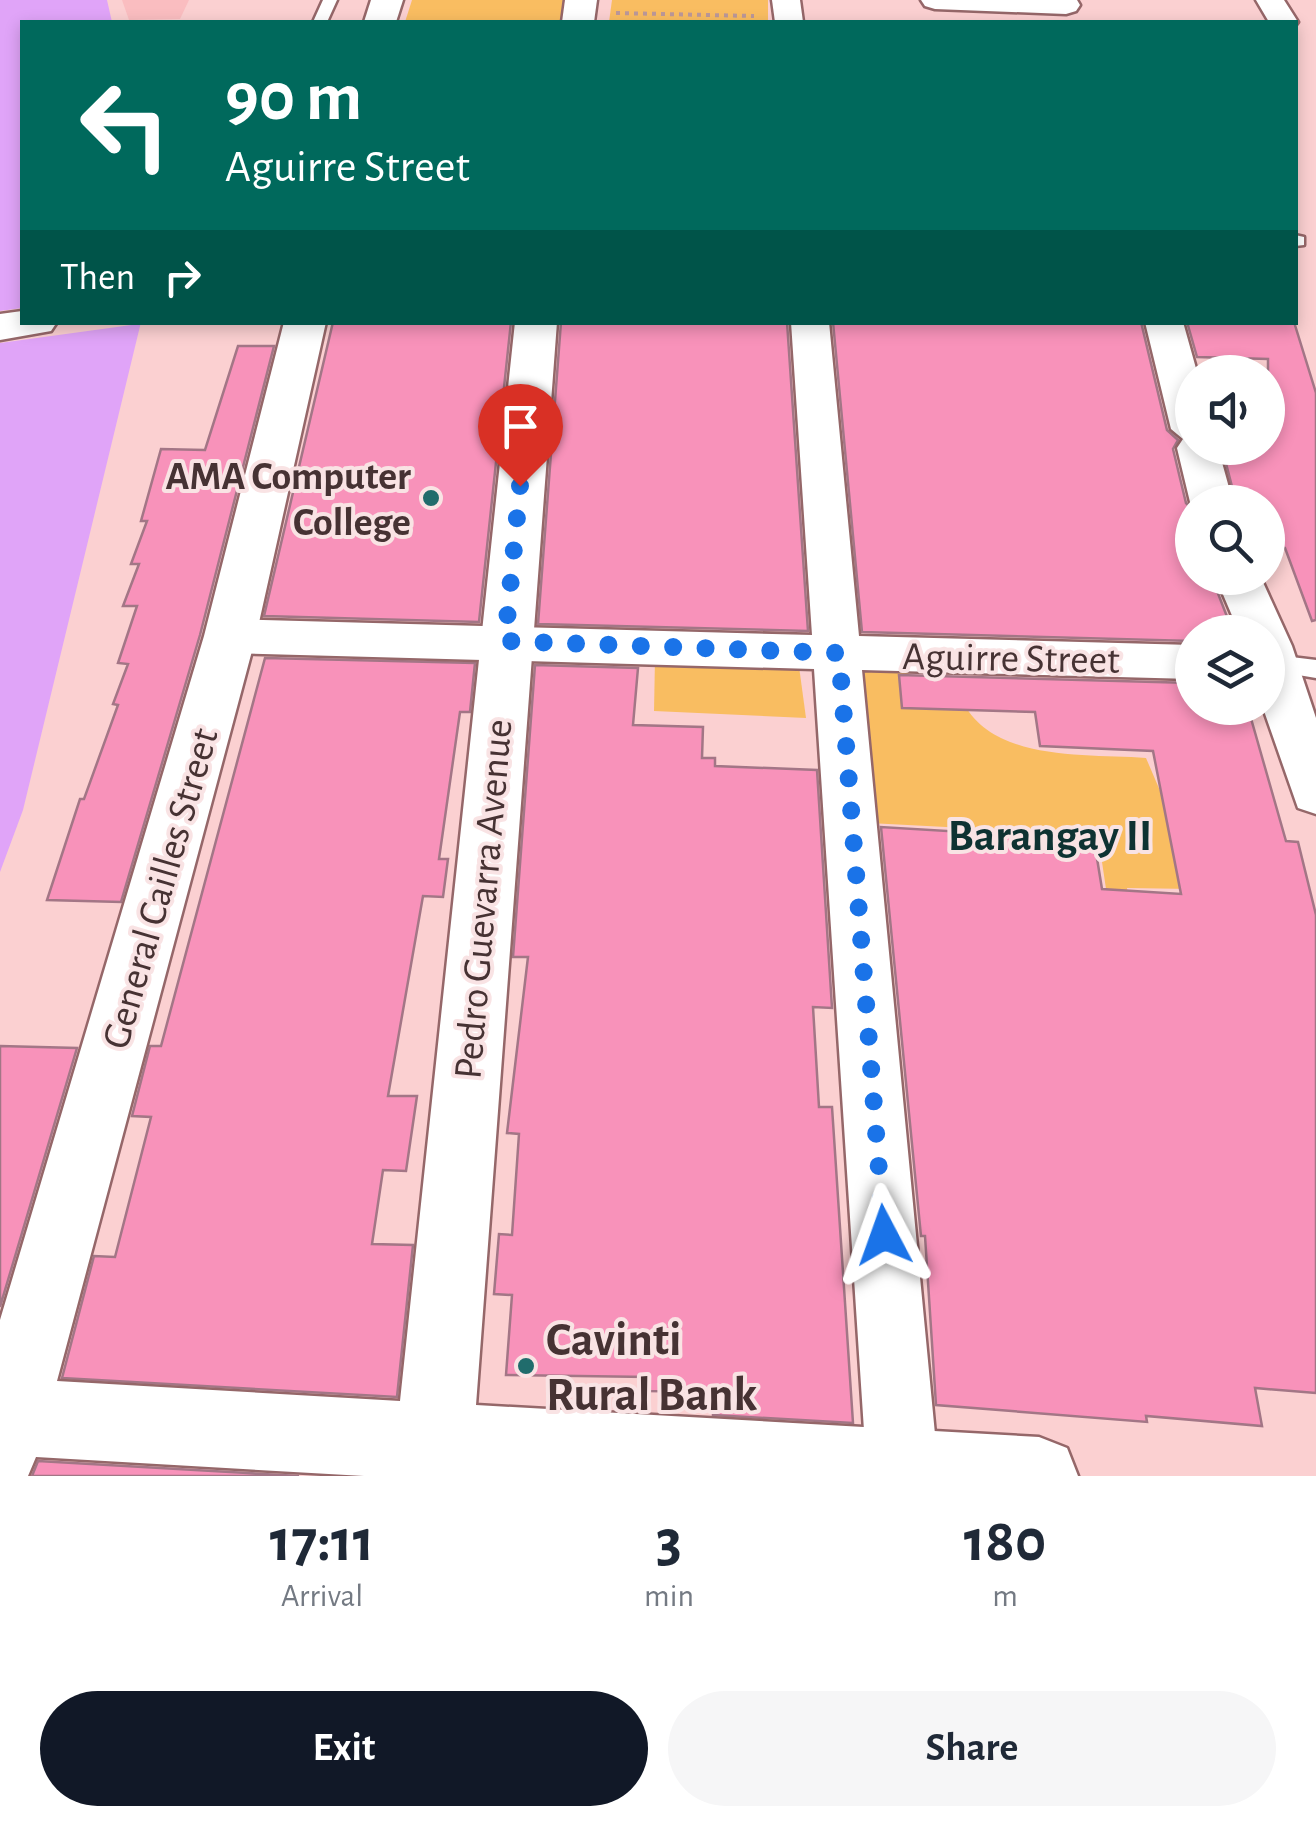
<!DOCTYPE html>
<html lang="en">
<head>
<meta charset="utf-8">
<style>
  :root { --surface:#fff; --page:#f6f6f7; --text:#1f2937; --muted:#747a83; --accent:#111827 }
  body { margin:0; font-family:"Alegreya Sans",sans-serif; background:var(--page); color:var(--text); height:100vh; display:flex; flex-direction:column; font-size:38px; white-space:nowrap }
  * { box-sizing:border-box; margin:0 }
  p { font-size:32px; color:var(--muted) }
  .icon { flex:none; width:55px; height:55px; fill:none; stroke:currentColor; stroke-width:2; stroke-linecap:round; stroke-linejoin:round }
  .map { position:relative; height:1476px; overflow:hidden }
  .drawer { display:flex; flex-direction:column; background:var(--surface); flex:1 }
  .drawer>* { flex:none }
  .guide { position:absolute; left:20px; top:20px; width:1278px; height:305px; border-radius:0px; box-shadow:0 5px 15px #0003; background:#00695c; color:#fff; overflow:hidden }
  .fabs { position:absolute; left:1175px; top:355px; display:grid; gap:20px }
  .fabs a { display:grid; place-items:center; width:110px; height:110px; border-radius:50%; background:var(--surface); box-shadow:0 5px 15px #0003; font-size:50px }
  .pin { position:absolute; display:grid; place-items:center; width:85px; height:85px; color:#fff; margin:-102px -42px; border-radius:50% 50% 50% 0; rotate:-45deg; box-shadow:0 0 10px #0007 }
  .pin .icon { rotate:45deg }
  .me { position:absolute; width:110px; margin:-55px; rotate:356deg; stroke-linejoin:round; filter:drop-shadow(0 0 8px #0008) }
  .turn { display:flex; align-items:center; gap:35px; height:210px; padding:0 40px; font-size:45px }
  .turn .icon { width:130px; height:130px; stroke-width:2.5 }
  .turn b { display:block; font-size:70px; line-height:85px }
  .then { display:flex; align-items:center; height:95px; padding:0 40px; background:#0003; gap:20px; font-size:38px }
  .eta { display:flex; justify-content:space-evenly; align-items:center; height:170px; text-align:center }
  .eta b { font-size:60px; font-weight:700; line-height:70px }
  .cta { display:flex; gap:20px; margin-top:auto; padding:20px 40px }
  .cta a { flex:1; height:115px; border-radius:60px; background:var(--accent); color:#fff; font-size:40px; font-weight:700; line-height:115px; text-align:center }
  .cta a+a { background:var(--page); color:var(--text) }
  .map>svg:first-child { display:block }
  .built { fill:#fabdc0 }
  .green { fill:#f9bd61 }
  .water { fill:#e0a4f8 }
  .pier { fill:#fbd0d1 }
  .building { fill:#f892ba; stroke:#a37686; stroke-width:2.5 }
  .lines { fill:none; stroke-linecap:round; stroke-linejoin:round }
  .lane-casing { stroke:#956769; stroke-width:5 }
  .street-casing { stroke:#956769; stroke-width:5 }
  .secondary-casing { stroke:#956769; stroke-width:5 }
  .path { stroke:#bb9899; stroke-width:4; stroke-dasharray:4 5; stroke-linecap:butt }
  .lane { fill:#fff; fill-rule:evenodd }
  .street { fill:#fff; fill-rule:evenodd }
  .secondary { fill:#fff; fill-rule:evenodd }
  .route { stroke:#1a73e8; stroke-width:18; stroke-dasharray:0 32.4 }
  .poi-dot { fill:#206c6c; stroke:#f9e3e4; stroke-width:4 }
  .labels { text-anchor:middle; stroke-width:8; stroke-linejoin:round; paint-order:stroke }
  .poi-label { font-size:40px; font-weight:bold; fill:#463233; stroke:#f9e3e4; text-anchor:end }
  .street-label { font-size:40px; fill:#463233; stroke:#f9e3e4 }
  .quarter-label { font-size:45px; font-weight:bold; fill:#0e3232; stroke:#f9e3e4 }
  .near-poi-label { font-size:48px; font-weight:bold; fill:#463233; stroke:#f9e3e4; text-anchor:start }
</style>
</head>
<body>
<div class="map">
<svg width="1316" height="1476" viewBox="0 0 1316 1476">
  <rect width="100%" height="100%" fill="#fbd0d1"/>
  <!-- built -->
  <path class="built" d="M122,0H189L180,19L129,20Z"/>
  <!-- green -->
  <g class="green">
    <path d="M412,0H566L568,1L562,22H405Z"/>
    <path d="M612,0H768V22H609Z"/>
    <path d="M655,659H798L806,718L654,711Z"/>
    <path d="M859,666H906L917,700L964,704C996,762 1088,754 1146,758L1179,835L1193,889L1127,888L1131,913L1109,909L1098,835L869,823Z"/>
  </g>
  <!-- water -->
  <path class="water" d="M0,0H107L112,22H22V322H141L23,810L0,872Z"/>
  <!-- pier -->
  <path class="pier" d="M22,308V322L146,323L0,343V311Z"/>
  <!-- building -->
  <g class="building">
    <path d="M333,322H511L479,622L264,616Z"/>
    <path d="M561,322H787L808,631L538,624Z"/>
    <path d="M833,322H1141L1167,430L1178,440L1173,449L1186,503L1192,509V578H1212L1233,632H1192V641L862,632Z"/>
    <path d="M1187,322H1294L1316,393V620L1312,621L1285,548L1268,547V502H1236L1222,448H1268V359L1197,357Z"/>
    <path d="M238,346H274L200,635L121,902L47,900L80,799H84L118,705L113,704L128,664L118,663L137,606H123L139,564H131L147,521H141L161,449L205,450Z"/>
    <path d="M265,658L475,663L470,712H460L439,859H448L443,897L423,896L388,1096H417L406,1171L383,1170L372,1244L413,1245L397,1397L62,1378L94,1256L115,1257L151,1117L132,1116L150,1046H161Z"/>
    <path d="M535,665L638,668L633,725L703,727L702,758H715V766L817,770L832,1008L813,1007L819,1107H832L853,1423L713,1415V1392L647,1391L648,1377L506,1375L512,1295L494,1294L499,1234L512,1235L519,1134L507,1133L528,957H513Z"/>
    <path d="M899,675L1192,683V708H1248L1286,841L1298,842L1316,915V1393L1255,1388L1262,1426L1146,1416L1147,1422L936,1405L925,1236H921L881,827L1094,840L1102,889L1181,894L1153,751L1040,746L1035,712L902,708Z"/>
    <path d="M0,1046L77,1048L0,1307Z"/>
    <path d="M38,1461L299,1476H32Z"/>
  </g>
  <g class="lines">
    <!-- lane casing -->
    <g class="lane-casing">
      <g id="lane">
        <path d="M323,0H337L327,22H313Z"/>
        <path d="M1295,235L1304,237V245L1295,246Z"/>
        <path d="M1275,655L1316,660V678L1268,670V658Z"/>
      </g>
    </g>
    <!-- street casing -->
    <g class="street-casing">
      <g id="street">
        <path d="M772,0H800L803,22H775Z"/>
        <path d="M921,0H1077L1080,5L1076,11L1066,14L935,9L925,6Z"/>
        <path d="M1256,0H1284L1298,22L1295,26V22H1269Z"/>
        <path d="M791,322H829L859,636L1192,645V679L862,670L939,1476H867L814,669L230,653L213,648L206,636L213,624L230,619L812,635Z"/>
        <path d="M1145,322H1183L1197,372H1192V448H1218L1233,502L1192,505L1190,502L1177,448L1183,439L1171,429Z"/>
        <path d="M1216,578H1261L1292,646L1316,718V814L1298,808L1263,708H1268V632H1239Z"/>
      </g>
    </g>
    <!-- secondary casing -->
    <g class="secondary-casing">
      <g id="secondary">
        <path d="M371,0H403L396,22H364Z"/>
        <path d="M565,0H597L594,22H562Z"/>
        <path d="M22,311V322H57L51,331L0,340V314Z"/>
        <path d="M284,322H326L256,636L57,1381L400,1401L515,322H557L476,1405L1039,1437L1067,1448L1078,1476H364L36,1457L28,1476H0V1320L204,636Z"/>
      </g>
    </g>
    <!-- path -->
    <path class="path" d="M616,13L754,16"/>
    <!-- lane -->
    <use href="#lane" class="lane"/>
    <!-- street -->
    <use href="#street" class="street"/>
    <!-- secondary -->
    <use href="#secondary" class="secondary"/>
  </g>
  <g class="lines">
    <!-- route -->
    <path class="route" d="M520,486L505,641L839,653L884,1235"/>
  </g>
  <!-- markers -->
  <g class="poi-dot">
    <circle cx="431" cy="498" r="10"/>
    <circle cx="526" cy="1366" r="10"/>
  </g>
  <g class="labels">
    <!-- poi labels -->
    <g class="poi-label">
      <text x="411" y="489">AMA Computer<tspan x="411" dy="46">College</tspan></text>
    </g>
    <!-- street labels -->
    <g class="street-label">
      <text transform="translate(1011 657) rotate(1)" y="14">Aguirre Street</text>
      <text transform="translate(159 888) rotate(-74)" y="14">General Cailles Street</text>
      <text transform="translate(482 899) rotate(-85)" y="14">Pedro Guevarra Avenue</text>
    </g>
    <!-- quarter labels -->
    <g class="quarter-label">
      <text x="1050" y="850">Barangay II</text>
    </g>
    <!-- near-poi labels -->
    <g class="near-poi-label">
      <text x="546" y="1355">Cavinti<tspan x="546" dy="55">Rural Bank</tspan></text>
    </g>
  </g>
</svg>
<div class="fabs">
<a><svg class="icon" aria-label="sound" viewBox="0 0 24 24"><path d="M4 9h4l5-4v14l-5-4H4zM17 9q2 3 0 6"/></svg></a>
<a><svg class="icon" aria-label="search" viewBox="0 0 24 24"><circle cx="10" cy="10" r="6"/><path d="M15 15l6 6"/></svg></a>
<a><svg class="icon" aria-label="layers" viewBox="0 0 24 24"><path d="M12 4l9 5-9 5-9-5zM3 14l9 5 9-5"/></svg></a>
</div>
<div class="pin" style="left:520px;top:486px;background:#d93025"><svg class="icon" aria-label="arrive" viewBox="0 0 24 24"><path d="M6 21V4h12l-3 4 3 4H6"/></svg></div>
<svg class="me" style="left:884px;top:1235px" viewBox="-20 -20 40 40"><path d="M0-17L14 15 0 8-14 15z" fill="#1a73e8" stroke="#fff" stroke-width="4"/></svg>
<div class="guide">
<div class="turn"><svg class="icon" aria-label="left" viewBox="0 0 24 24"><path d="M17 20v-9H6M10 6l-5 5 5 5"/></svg><div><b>90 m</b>Aguirre Street</div></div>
<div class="then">Then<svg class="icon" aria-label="right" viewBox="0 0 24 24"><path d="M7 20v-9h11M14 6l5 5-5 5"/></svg></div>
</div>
</div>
<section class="drawer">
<div class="eta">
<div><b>17:11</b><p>Arrival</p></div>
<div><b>3</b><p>min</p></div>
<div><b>180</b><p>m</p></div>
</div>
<div class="cta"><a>Exit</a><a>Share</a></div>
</section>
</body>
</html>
